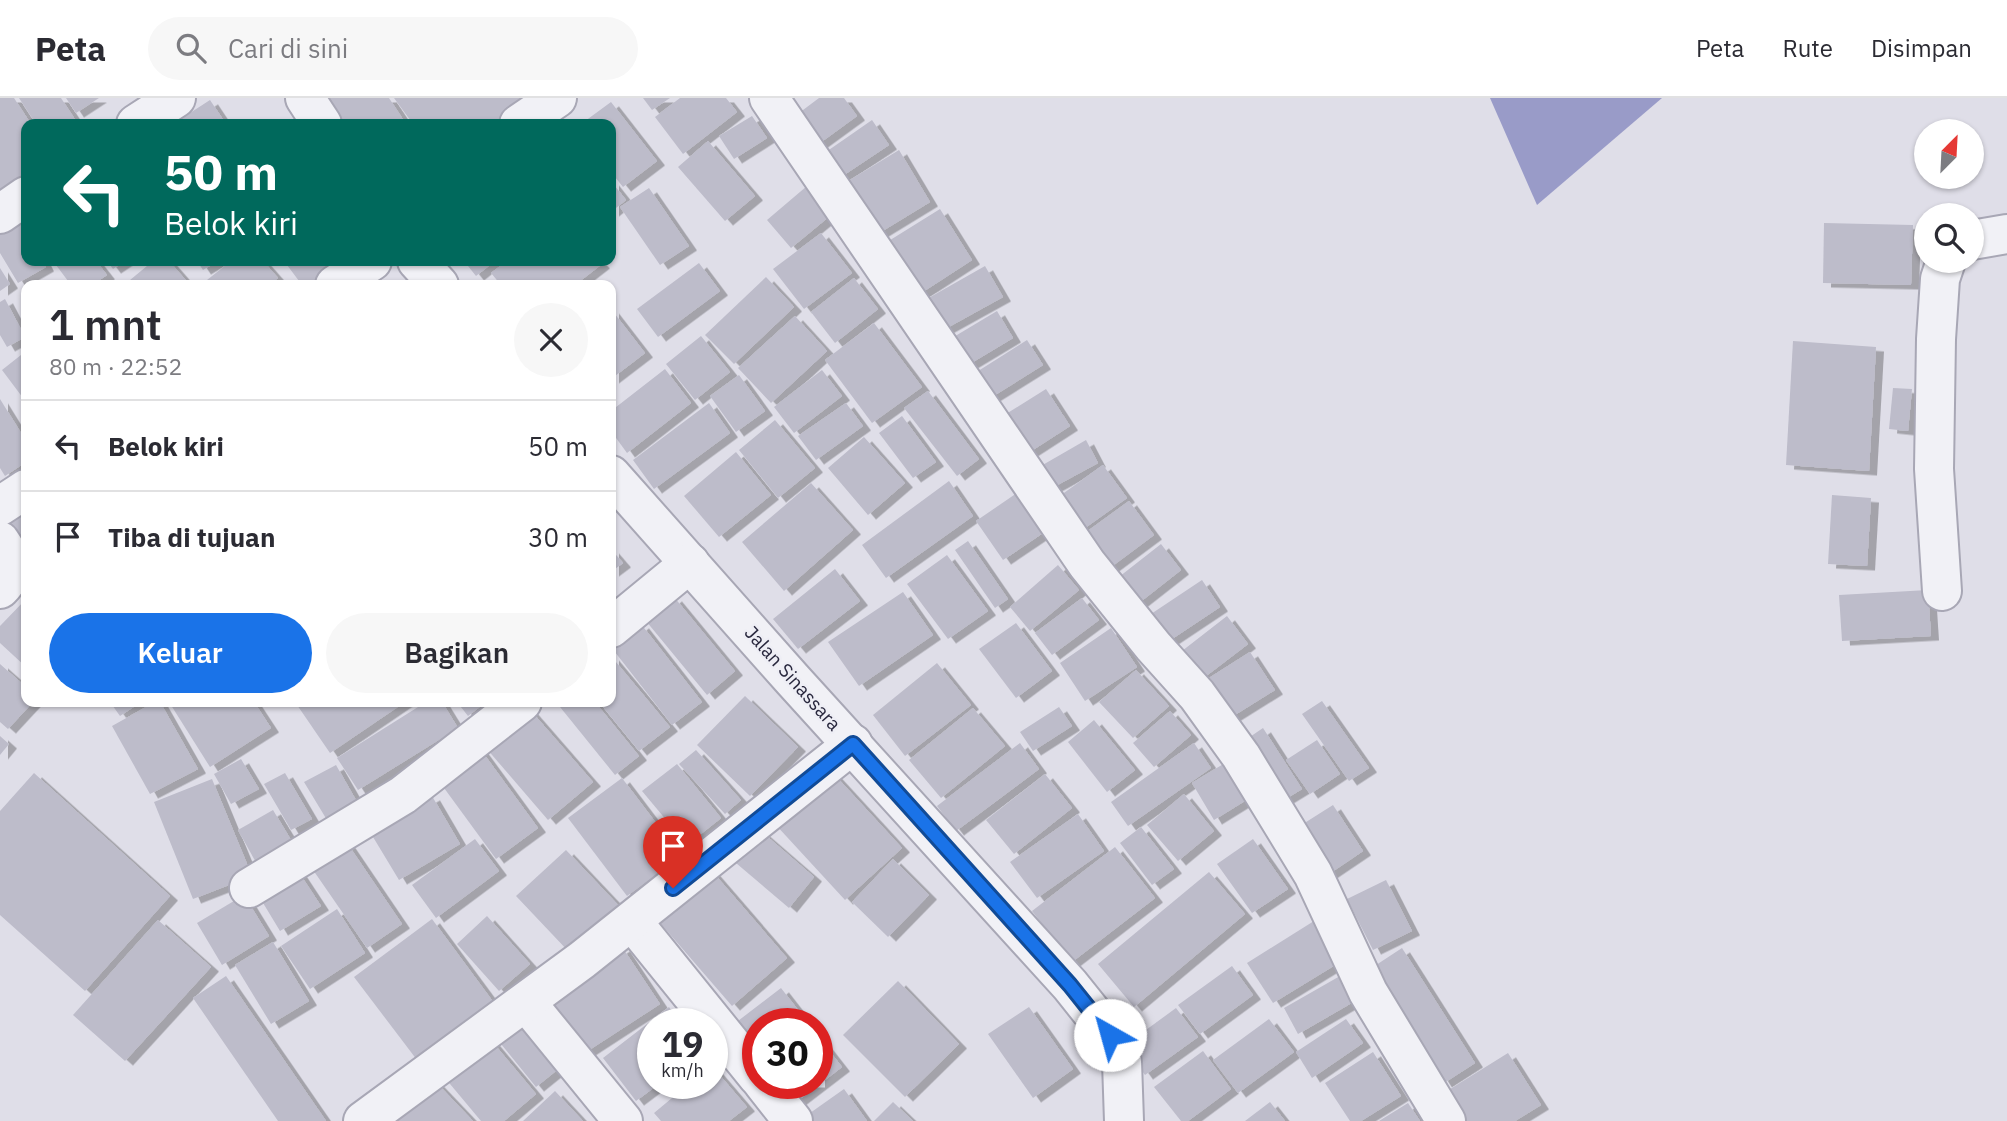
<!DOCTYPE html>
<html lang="id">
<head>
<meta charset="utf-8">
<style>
  :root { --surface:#fff; --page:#f7f7f7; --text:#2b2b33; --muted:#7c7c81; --line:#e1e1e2; --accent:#1a73e8 }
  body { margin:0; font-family:"IBM Plex Sans",sans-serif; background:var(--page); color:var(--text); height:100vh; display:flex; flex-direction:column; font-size:26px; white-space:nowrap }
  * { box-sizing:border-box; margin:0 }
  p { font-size:23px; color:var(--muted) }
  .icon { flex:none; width:38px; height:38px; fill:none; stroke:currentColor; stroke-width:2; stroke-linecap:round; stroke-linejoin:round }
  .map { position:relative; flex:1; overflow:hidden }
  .panel { position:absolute; left:21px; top:182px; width:595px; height:427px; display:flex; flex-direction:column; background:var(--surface); border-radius:14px; box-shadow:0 2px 5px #0004 }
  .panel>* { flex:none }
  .banner { position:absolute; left:21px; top:21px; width:595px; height:147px; border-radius:14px; box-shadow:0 2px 5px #0004; background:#00695c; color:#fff; overflow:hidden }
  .needle { width:46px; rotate:24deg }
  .controls { position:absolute; left:1914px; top:21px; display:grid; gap:14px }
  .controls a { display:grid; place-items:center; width:70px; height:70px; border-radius:50%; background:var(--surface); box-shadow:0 2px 5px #0004; font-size:35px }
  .speed { position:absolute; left:637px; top:910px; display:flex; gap:14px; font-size:35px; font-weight:700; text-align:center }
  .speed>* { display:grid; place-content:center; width:91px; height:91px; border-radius:50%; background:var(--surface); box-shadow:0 2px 5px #0004; line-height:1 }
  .speed small { font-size:18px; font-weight:400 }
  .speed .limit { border:10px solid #d22; background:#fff; color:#111 }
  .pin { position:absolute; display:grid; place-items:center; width:60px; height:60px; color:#fff; margin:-72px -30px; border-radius:50% 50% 50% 0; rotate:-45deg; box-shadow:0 0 7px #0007 }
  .pin .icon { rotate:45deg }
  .me { position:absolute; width:77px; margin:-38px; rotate:322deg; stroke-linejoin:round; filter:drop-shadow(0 0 5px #0008) }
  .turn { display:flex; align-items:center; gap:24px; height:147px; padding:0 28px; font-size:32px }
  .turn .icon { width:91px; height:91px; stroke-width:2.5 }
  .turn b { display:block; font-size:49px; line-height:60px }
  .round { display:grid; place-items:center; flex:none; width:74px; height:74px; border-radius:37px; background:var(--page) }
  .overview { display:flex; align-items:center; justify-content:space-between; height:119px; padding:0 28px }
  h1 { font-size:42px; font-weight:600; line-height:52px }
  .action { display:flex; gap:14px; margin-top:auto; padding:14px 28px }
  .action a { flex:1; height:80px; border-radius:42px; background:var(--accent); color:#fff; font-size:28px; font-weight:600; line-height:80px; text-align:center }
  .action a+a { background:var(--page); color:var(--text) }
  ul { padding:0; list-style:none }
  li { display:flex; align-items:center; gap:21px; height:91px; padding:0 28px; border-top:2px solid var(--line) }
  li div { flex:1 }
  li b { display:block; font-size:26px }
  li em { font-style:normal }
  header { display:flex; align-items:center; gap:42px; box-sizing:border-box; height:98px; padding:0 35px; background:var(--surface); border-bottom:2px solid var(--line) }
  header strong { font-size:33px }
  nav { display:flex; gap:38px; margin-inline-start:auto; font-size:24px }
  .search { width:490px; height:63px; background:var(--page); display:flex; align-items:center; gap:18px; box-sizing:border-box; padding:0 24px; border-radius:38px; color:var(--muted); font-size:26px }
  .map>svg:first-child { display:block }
  .water { fill:#999bc8 }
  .building { fill:#bdbcca; filter:url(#shadow) }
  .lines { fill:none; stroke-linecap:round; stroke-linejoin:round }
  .minor-casing { stroke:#a8a7b5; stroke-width:42 }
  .minor { stroke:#f1f1f6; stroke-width:38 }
  .route-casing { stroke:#114b97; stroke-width:18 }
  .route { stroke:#1a73e8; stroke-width:12 }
  .labels { text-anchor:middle; stroke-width:5; stroke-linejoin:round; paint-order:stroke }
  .street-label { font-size:19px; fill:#29283e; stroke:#eeeef5 }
</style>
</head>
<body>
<header>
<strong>Peta</strong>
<div class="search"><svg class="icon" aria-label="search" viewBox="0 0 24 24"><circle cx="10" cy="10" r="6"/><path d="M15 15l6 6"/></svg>Cari di sini</div>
<nav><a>Peta</a><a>Rute</a><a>Disimpan</a></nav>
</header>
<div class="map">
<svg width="2007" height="1023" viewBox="0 0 2007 1023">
  <defs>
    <filter id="shadow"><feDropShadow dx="8" dy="4.5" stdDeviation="0" flood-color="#0004"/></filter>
  </defs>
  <rect width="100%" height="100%" fill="#dfdee8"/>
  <!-- water -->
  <path class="water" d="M1490,0H1662L1537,107Z"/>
  <!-- building -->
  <g class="building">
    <path d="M0,0H14L31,26H26V76L0,92Z"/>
    <path d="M19,0H61L78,26H36Z"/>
    <path d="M66,0H99L76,15Z"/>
    <path d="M318,0H389L406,26H336Z"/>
    <path d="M394,0H540L504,26H413Z"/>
    <path d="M643,0H670L652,12Z"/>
    <path d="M680,0H726L737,14L683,56L655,19Z"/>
    <path d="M819,0H844L857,18L809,53L787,24Z"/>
    <path d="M210,2L226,26H173Z"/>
    <path d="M611,4L657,63L623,89L611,74V26H581Z"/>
    <path d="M752,18L767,40L734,61L719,38Z"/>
    <path d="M872,22L889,47L829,87L813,63Z"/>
    <path d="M708,43L755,98L725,123L678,69Z"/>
    <path d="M899,52L930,104L871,140L840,88Z"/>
    <path d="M611,83L626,102L611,114Z"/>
    <path d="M807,88L831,117L791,150L767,122Z"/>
    <path d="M649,90L689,148L660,167L620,109Z"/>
    <path d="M940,111L972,162L912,201L879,149Z"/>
    <path d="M19,121L26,134V163H43L46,169L18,185L0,155V132Z"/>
    <path d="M1824,125L1913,127L1911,187L1823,185Z"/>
    <path d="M821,135L852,175L804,211L773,171Z"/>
    <path d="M53,163H96L107,177L92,187H71Z"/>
    <path d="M107,163H125L113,171Z"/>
    <path d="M153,163H169L190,187H124Z"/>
    <path d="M197,163H218L203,172Z"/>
    <path d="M231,163H263L278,180L269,187H211L207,182Z"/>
    <path d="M284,163H344L309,187H302Z"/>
    <path d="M464,163H495L476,178Z"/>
    <path d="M507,163H599L602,166L575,187H501L491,175Z"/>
    <path d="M699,165L720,193L658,239L637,211Z"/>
    <path d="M985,168L1003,199L936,236L918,206Z"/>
    <path d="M0,170L10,186L0,193Z"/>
    <path d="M766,179L794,209L734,266L705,237Z"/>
    <path d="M854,180L878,211L835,245L811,214Z"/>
    <path d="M5,201L25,239L7,249L0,237V204Z"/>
    <path d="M611,211L645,255L611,281Z"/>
    <path d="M997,213L1013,240L963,270L947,243Z"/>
    <path d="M795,218L827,253L771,305L738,270Z"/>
    <path d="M874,225L922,289L872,325L825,262Z"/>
    <path d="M701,238L730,274L695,302L666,266Z"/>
    <path d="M1027,242L1043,267L979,307L964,282Z"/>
    <path d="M1793,243L1876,249L1869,373L1786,367Z"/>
    <path d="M26,253V304L2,272Z"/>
    <path d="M665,271L691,305L627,355L611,333V313Z"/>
    <path d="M822,272L842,298L794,335L774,309Z"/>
    <path d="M739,277L765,313L736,334L710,298Z"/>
    <path d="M1893,290L1912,291L1908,333L1889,331Z"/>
    <path d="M1046,291L1070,328L1022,359L998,321Z"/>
    <path d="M928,293L979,361L957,378L904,310Z"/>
    <path d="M0,301L26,343V364L5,378L0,370Z"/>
    <path d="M709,305L730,335L654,391L633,362Z"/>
    <path d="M846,305L863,328L816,362L798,338Z"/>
    <path d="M902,318L936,364L913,380L879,335Z"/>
    <path d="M775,322L815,370L778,400L739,352Z"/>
    <path d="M864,339L905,385L868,417L828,370Z"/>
    <path d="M1086,342L1098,365L1039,397L1027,376Z"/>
    <path d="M736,354L771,397L719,439L684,398Z"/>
    <path d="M1103,367L1127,400L1071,440L1047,407Z"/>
    <path d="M949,383L973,418L886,480L862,447Z"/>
    <path d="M811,385L853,432L784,493L742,444Z"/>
    <path d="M1020,393L1046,433L1003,462L976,423Z"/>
    <path d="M1832,397L1871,400L1867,468L1828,466Z"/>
    <path d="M1129,403L1154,437L1099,478L1074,443Z"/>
    <path d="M26,408V457L4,422Z"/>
    <path d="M968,443L1008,501L995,510L955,452Z"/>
    <path d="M1161,446L1181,472L1130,512L1110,486Z"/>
    <path d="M611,451L623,465L611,474Z"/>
    <path d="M947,457L988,513L948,541L907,486Z"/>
    <path d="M1058,467L1079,492L1030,533L1010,509Z"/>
    <path d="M835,471L860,503L798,551L773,521Z"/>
    <path d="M1202,482L1220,509L1157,551L1139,524Z"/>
    <path d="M1928,492L1931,538L1842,543L1839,497Z"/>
    <path d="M903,494L933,537L859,588L828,544Z"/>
    <path d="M674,499L735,573L707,597L646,523Z"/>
    <path d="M1082,500L1099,522L1052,557L1035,535Z"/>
    <path d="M26,501V569L0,545V528Z"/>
    <path d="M1227,518L1248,546L1193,588L1173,560Z"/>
    <path d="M1016,525L1052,573L1016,600L979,551Z"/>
    <path d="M641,526L702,604L672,627L611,549Z"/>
    <path d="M1111,530L1137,569L1085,603L1060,565Z"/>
    <path d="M1250,554L1275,592L1222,625L1198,587Z"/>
    <path d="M611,558L670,629L639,653L599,604H611Z"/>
    <path d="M937,565L971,607L905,658L873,617Z"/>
    <path d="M0,566L26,589V604H33L8,631L0,624Z"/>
    <path d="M1136,572L1169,608L1133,640L1099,604Z"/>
    <path d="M745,598L798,649L750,698L697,647Z"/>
    <path d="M1322,603L1369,670L1349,683L1302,616Z"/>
    <path d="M110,604H141L120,618Z"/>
    <path d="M155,604H160L198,671L150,696L112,628Z"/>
    <path d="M169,604H254L271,630L210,669Z"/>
    <path d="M295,604H405L330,655Z"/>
    <path d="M426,604H442L458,630L358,692L337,660Z"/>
    <path d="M457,604H486L468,618Z"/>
    <path d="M556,604H595L639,658L615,677Z"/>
    <path d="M525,606L593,684L548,722L480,643Z"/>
    <path d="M1059,609L1072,628L1033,653L1020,634Z"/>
    <path d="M973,610L1005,648L941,700L909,662Z"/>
    <path d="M1170,613L1191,637L1154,669L1133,645Z"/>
    <path d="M1094,622L1135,672L1107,694L1068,644Z"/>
    <path d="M1263,630L1302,691L1279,705L1241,645Z"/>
    <path d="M0,638L9,646L0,657Z"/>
    <path d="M1317,642L1340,676L1310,696L1286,662Z"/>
    <path d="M1020,645L1039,671L956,733L937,708Z"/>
    <path d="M1194,645L1211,670L1128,728L1111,704Z"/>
    <path d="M478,648L538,730L496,761L436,679Z"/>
    <path d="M696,652L741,702L725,716L679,666Z"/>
    <path d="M241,661L259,691L231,706L214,676Z"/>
    <path d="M1225,665L1248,701L1214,722L1192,685Z"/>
    <path d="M677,666L721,720L687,747L642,693Z"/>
    <path d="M336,667L357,704L327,722L304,684Z"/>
    <path d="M832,674L902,750L845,802L775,726Z"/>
    <path d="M34,675L170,798L85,893L0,817V713Z"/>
    <path d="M285,675L312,721L291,732L264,686Z"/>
    <path d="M1045,676L1072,710L1014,756L986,722Z"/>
    <path d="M622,680L681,758L627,798L568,720Z"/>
    <path d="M212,681L252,778L193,801L154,704Z"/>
    <path d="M1184,696L1214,733L1178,763L1147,727Z"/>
    <path d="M432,698L460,746L399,782L370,734Z"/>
    <path d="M1333,707L1363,753L1326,778L1295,731Z"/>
    <path d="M273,712L294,747L258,768L238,732Z"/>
    <path d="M1078,716L1104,753L1037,800L1010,764Z"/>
    <path d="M1141,729L1174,771L1152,787L1120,745Z"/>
    <path d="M762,734L814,779L789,810L736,765Z"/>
    <path d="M475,741L499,773L436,820L412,787Z"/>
    <path d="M1253,741L1288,791L1252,815L1217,766Z"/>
    <path d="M347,745L402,826L367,850L311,769Z"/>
    <path d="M1115,749L1155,800L1072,864L1032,813Z"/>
    <path d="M566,752L619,808L569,854L516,798Z"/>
    <path d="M893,761L929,797L888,839L852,804Z"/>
    <path d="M296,770L321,808L280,833L257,795Z"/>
    <path d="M711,772L787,860L732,908L655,819Z"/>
    <path d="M1209,774L1245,816L1134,909L1098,866Z"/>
    <path d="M1386,782L1412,833L1373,852L1347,801Z"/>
    <path d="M244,797L269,838L222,867L197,825Z"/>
    <path d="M337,811L365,855L310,891L281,848Z"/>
    <path d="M487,818L530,866L499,893L457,846Z"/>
    <path d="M432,821L494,905L417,962L354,879Z"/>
    <path d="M158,822L211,869L125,963L73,917Z"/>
    <path d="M1314,823L1340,864L1273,905L1247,865Z"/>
    <path d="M273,844L309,903L271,926L235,867Z"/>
    <path d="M622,849L660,906L583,956L545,899Z"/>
    <path d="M1402,850L1475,965L1444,985L1370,871Z"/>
    <path d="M1232,868L1253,897L1200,936L1178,907Z"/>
    <path d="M226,878L326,1023H278L193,900Z"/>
    <path d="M1340,878L1355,903L1298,936L1284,910Z"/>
    <path d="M898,883L959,946L905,999L843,937Z"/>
    <path d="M781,890L809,926H758V957L734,926Z"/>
    <path d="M669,909L681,926H653V985H660L636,1003L603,960Z"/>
    <path d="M1029,909L1073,971L1033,1000L988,936Z"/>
    <path d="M1176,910L1198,939L1145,977L1124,948Z"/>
    <path d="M522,920L562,968L536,989L497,941Z"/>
    <path d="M1269,921L1294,954L1238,995L1213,962Z"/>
    <path d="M1346,921L1363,945L1312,980L1296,954Z"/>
    <path d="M817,937L842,969L795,1005L780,985H817Z"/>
    <path d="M490,941L536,996L504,1023H481L445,980Z"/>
    <path d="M1203,953L1231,991L1188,1023H1181L1154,989Z"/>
    <path d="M1373,954L1401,998L1361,1023H1350L1325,985Z"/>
    <path d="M1508,955L1541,1007L1515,1023H1454L1439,998Z"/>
    <path d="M712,968L747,1009L729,1023H661L654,1015L690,985H712Z"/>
    <path d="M432,980L473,1023H386Z"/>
    <path d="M844,991L867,1023H805L803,1020Z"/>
    <path d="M555,993L583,1023H523Z"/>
    <path d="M893,1004L913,1023H874Z"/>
    <path d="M1270,1004L1285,1023H1245Z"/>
    <path d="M1408,1005L1420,1023H1379Z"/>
  </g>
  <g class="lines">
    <!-- minor casing -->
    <g class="minor-casing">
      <g id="minor">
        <path d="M305,0L322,26"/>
        <path d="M769,0L1087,466L1153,548L1197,597L1241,658L1313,776L1368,894L1446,1023"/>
        <path d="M136,26L176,0"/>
        <path d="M519,26L557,0"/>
        <path d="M0,116L26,98"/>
        <path d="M1972,142L2007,136"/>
        <path d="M417,163L439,187"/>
        <path d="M335,187L372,163"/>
        <path d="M611,377L793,582L1070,887L1110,937L1122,964L1124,1023"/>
        <path d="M0,408L26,391"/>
        <path d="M0,443C13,463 19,471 0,491"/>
        <path d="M1942,493L1934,371L1936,241L1940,181L1946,163"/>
        <path d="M611,530L690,465"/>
        <path d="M249,790L403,697L522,604"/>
        <path d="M632,823L758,979"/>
        <path d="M526,904L623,1023"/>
        <path d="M763,985L793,1023"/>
        <path d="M363,1023L582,862L853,646"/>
      </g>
    </g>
    <!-- minor -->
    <use href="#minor" class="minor"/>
  </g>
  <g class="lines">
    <!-- route casing -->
    <g class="route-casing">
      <path id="route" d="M673,790L853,646L1070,887L1110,937"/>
    </g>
    <!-- route -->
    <use href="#route" class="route"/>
  </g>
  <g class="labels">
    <!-- street labels -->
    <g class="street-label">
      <text transform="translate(793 580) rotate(48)" y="7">Jalan Sinassara</text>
    </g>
  </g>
</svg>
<div class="controls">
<a><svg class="needle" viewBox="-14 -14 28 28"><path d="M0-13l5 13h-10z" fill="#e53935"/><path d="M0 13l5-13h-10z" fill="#7c7c81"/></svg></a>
<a><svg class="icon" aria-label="search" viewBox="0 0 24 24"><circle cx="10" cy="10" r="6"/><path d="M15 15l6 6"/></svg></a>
</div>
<div class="speed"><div>19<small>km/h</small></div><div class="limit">30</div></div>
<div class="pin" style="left:673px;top:790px;background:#d93025"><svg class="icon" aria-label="arrive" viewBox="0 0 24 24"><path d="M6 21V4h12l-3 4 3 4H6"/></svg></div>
<svg class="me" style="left:1110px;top:937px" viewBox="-20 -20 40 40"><circle r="19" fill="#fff"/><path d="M0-13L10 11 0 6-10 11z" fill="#1a73e8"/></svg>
<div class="banner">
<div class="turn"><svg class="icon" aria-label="left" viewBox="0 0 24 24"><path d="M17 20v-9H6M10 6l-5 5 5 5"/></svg><div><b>50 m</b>Belok kiri</div></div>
</div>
<section class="panel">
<div class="overview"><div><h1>1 mnt</h1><p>80 m · 22:52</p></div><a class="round"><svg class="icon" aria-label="close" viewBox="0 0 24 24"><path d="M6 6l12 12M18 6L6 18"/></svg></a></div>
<ul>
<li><svg class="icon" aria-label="left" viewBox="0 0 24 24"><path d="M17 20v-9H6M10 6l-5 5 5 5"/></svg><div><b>Belok kiri</b></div><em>50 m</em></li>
<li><svg class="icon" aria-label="arrive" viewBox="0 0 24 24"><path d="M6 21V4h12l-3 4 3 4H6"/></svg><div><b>Tiba di tujuan</b></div><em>30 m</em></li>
</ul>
<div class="action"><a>Keluar</a><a>Bagikan</a></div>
</section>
</div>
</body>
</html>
